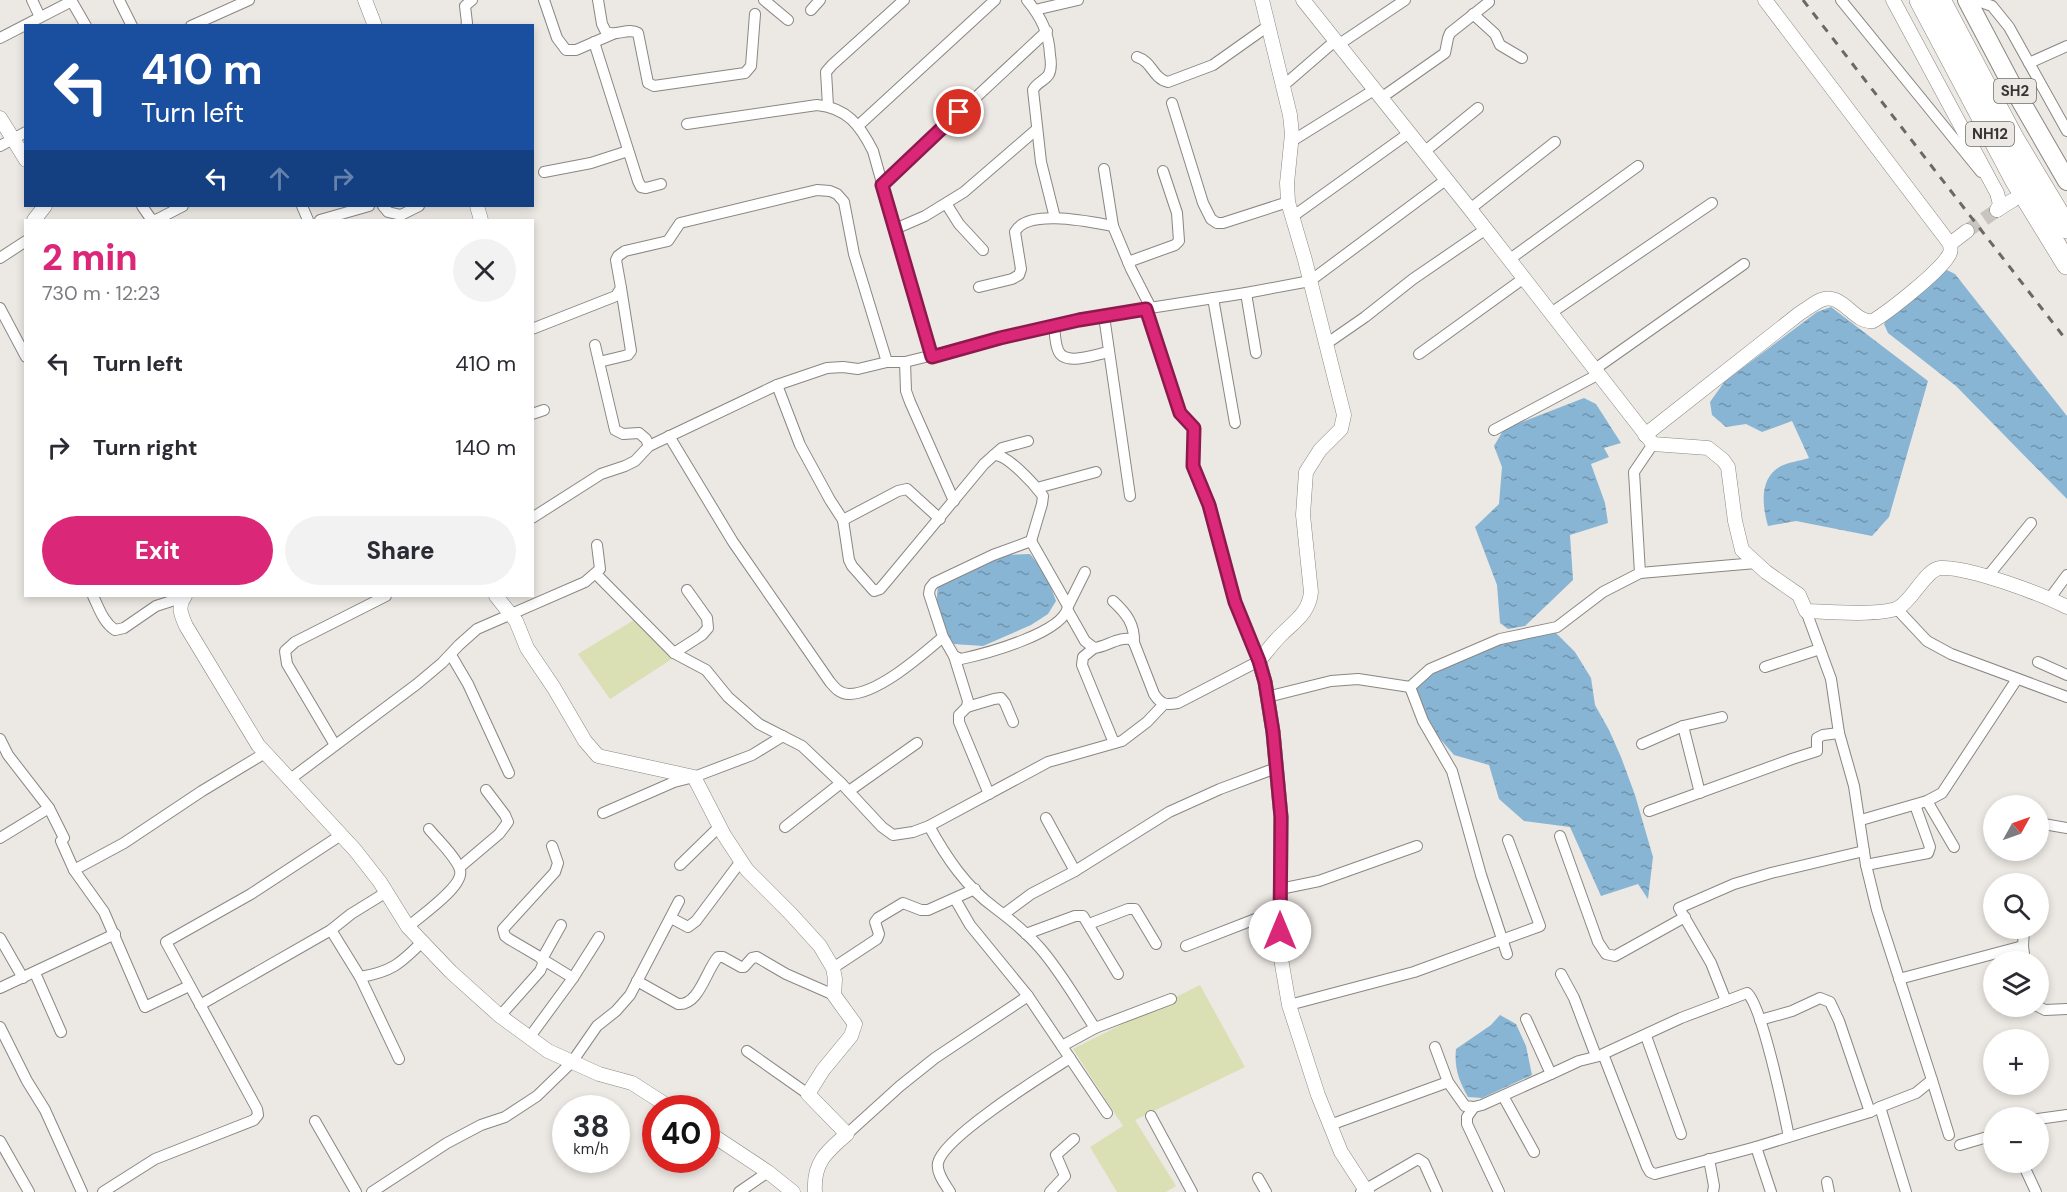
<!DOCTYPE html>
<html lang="en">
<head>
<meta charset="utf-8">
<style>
  :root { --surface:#fff; --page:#f2f2f3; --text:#2b2b33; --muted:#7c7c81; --accent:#db2777 }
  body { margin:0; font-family:"DM Sans",sans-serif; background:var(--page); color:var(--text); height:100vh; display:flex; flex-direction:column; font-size:22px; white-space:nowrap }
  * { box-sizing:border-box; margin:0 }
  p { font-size:20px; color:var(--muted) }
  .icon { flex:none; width:33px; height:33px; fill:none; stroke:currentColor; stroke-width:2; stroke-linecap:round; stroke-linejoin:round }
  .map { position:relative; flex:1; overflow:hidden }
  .drawer { position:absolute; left:24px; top:219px; width:510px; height:378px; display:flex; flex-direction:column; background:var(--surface); border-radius:0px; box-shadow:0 3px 9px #0003 }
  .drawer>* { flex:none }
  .hud { position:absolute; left:24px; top:24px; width:510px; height:183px; border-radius:0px; box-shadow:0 3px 9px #0003; background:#1a4fa0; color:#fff; overflow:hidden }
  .needle { width:39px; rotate:50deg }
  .tools { position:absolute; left:1983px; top:795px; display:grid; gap:12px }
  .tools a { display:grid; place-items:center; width:66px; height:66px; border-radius:50%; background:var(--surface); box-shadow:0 3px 9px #0003; font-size:30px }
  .speed { position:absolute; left:552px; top:1095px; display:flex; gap:12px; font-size:30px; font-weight:700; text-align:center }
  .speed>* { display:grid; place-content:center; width:78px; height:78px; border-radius:50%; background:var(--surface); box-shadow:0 3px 9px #0003; line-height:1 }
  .speed small { font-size:15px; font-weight:400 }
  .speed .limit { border:9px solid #d22; background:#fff; color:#111 }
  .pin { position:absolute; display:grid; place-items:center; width:51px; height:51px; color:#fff; margin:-26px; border:3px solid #fff; border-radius:50%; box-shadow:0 2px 6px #0007 }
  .me { position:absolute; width:66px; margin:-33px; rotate:0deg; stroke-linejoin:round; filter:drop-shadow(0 0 4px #0008) }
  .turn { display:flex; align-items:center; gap:21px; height:126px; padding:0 18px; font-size:27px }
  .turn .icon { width:78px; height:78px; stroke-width:2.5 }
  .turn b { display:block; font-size:42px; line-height:51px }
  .lanes { display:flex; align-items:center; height:57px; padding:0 18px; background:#0003; justify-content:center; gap:30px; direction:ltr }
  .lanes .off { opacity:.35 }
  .round { display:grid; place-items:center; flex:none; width:63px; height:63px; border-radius:32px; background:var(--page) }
  .head { display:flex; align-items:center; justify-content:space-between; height:102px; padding:0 18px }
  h1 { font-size:36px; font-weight:800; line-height:45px; color:var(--accent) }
  .action { display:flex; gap:12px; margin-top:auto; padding:12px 18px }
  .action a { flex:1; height:69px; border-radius:36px; background:var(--accent); color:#fff; font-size:24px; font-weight:800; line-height:69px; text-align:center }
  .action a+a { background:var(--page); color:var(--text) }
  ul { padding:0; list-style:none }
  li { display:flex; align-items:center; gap:18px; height:84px; padding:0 18px }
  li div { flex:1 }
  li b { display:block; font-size:22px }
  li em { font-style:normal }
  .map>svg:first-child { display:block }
  .pitch { fill:#dadfb4 }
  .water { fill:url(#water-ripples) }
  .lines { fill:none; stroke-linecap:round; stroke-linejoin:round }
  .tertiary-tunnel { stroke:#c8c4c0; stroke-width:14; stroke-dasharray:14 7; stroke-linecap:butt }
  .minor-casing { stroke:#8a8782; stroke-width:12 }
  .tertiary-casing { stroke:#8a8782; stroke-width:15 }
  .primary-casing { stroke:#8a8782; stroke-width:20 }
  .motorway-casing { stroke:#8a8782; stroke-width:22 }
  .minor { stroke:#fff; stroke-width:10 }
  .tertiary { stroke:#fff; stroke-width:14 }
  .primary { stroke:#fff; stroke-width:18 }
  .motorway { stroke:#fff; stroke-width:21 }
  .rail { stroke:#696865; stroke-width:3; stroke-dasharray:8 8; stroke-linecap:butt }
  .route-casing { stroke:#8e194d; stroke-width:15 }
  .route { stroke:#db2777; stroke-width:10 }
  .labels { text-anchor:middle; stroke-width:4.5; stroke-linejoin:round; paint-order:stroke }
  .shield { fill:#ece8e3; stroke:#6d6b68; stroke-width:1.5 }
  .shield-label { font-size:15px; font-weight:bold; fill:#363533 }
</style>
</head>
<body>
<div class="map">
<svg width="2067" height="1192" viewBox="0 0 2067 1192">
  <defs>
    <pattern id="water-ripples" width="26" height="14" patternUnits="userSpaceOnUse" patternTransform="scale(1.5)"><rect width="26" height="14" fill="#88b5d4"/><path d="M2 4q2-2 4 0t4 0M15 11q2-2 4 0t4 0" fill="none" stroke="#7094ad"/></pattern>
  </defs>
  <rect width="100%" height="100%" fill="#ece8e3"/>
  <!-- pitch -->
  <g class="pitch">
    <path d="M639,617L675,657L610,699L578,654Z"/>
    <path d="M1200,985L1245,1067L1135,1120L1176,1186L1166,1192H1117L1090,1147L1123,1126L1073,1049Z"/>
  </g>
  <!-- water -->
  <g class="water">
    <path d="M1941,267L1955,274L2067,416V499L1956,386L1888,333L1884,324L1933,272Z"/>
    <path d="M1831,307L1928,381L1889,517L1872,536L1796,521L1768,526C1762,505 1759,478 1781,466C1789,462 1800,461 1809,458L1792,421L1762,432L1746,424L1726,427L1712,415L1710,402L1725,381L1817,312Z"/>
    <path d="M1584,398L1596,404L1621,443L1604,448L1609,457L1591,464L1605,503L1608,523L1570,535L1573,580L1525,626L1508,629L1500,623L1497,585L1475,527L1499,504L1502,467L1494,446L1504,429Z"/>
    <path d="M1030,554L1046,574L1056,601L1048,614L1031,625L983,646L954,644C939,622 934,614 938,587L1001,555Z"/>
    <path d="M1555,632L1575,652L1591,678L1595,705L1609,730L1621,757L1635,795L1653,857L1648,899L1638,884L1601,896L1570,827L1524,821L1499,799L1489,765L1454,755L1436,734L1417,703L1415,684L1469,654L1530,633Z"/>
    <path d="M1500,1015L1516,1024L1526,1046L1532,1075L1482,1098L1468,1097C1459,1081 1454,1068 1456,1049L1491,1025Z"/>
  </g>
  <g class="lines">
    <!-- tertiary-tunnel -->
    <path class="tertiary-tunnel" d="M1967,231L1997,210"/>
    <!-- minor casing -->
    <g class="minor-casing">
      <g id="minor">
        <path d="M32,0L40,17"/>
        <path d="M71,0L86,26"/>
        <path d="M119,0L132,26"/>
        <path d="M544,0L557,38L566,50H576L613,34"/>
        <path d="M598,0L602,24L606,32C616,37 628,27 638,33L648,83L654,86L745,73L751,66L755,14"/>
        <path d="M764,0L788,20"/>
        <path d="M1027,0C1041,17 1049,33 1050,55C1051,61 1052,68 1049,74C1045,81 1037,82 1033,90L1041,162L1055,218"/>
        <path d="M1841,0L1981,172"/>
        <path d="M1975,0L1992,6L2009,27L2067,131"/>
        <path d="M811,10L820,0"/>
        <path d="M1035,10L1078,0"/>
        <path d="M1473,14L1495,34L1500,45L1522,58"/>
        <path d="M191,26L249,0"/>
        <path d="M466,26L467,23L465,6L472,0"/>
        <path d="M0,38L72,1"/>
        <path d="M594,42L638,181L641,187L646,188L661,184"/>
        <path d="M1338,45L1405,0"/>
        <path d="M1137,57C1153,62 1152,78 1168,82L1213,65L1268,26"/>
        <path d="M2029,63L2067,46"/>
        <path d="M1283,86L1335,41"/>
        <path d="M1381,98L1445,53L1448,38L1450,33L1489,2"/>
        <path d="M1172,103L1203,203L1211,219L1217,223H1223L1288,202"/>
        <path d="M828,106L826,72L832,65L904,0"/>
        <path d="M687,124L817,105C847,108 860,125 873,151L931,357"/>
        <path d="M859,125L995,0"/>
        <path d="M1292,141L1374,90"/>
        <path d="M0,146L26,132"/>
        <path d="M1424,152L1478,108"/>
        <path d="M1104,169L1113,226L1131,269L1151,308"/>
        <path d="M544,172L591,163L628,151"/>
        <path d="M882,185L1047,31"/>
        <path d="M947,205L959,224L983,250"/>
        <path d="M142,206L151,219L156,220L183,206"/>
        <path d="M302,206L308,220"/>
        <path d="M383,206L388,212L401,215L419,206"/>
        <path d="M1470,209L1555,142"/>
        <path d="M1292,217L1409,133"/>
        <path d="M320,220L369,206"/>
        <path d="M895,229L925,216L964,192L1037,129"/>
        <path d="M0,258L26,241"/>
        <path d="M1510,259L1638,166"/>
        <path d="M1128,262L1175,245L1179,241L1177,213L1163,171"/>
        <path d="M979,287L1012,279L1019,275L1021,269L1015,232C1027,208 1091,222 1113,226"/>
        <path d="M1246,293L1256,353"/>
        <path d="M1213,298L1235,423"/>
        <path d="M0,308L26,357"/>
        <path d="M1551,313L1712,203"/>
        <path d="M1104,316L1130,496"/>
        <path d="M1054,326C1055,333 1055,343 1058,350C1064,367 1096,354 1109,352"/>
        <path d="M532,329L616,296L621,288L616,260L618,256L625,251L668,241L680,223L817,190L830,191L837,194L844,202L854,254L887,362H905L1079,319L1246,293L1310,281L1447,179"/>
        <path d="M1326,344L1365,317L1413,279L1486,229"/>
        <path d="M595,345L615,430L623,434L639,433L646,439L649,446"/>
        <path d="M1419,354L1524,278"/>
        <path d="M599,362L628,355L631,351L621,288"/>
        <path d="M905,362L906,391L910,402L954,501"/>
        <path d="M1595,369L1744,264"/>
        <path d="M777,385L800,445L830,500L843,520L849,560L852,566L874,591L880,589L886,582L984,464L994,455C1007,454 1034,484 1043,496L1042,504L1031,541"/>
        <path d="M532,414L544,410"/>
        <path d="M1494,430L1599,374"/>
        <path d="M669,436L733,542L830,682C835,688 840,694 849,694C878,694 922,655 943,637L929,594L930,588L934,583L993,555L1031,541L1068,606C1065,633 984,654 961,659L954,656L943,637"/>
        <path d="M994,455L1002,448L1028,441"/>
        <path d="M1037,488L1096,472"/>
        <path d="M532,518L601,474L625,466L635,461L649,446L777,385L827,368L843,367L858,369L887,362"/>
        <path d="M843,520L898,491L907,489L940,519"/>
        <path d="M1640,573L1756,563"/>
        <path d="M596,574L674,653L706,670L728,697L759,724L802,746L841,783L882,827L893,835L913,832L929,826L1048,762L1122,741L1147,722L1164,704"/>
        <path d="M1988,576L2031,523"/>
        <path d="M93,596C99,608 103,622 115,630L124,628L156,606L184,597"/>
        <path d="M2050,598L2067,575"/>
        <path d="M1113,601C1126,613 1135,624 1134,643"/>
        <path d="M1068,606L1085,572"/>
        <path d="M1897,609L1927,641L1951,654L2067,697"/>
        <path d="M1068,611L1085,641L1094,648C1106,647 1121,635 1133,640L1154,694C1161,705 1166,705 1178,703L1259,661L1235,602L1210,505L1193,466L1194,428L1180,413L1146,309"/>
        <path d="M1806,611L1831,679L1839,733L1854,786L1866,865L1877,910L1932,1080L1916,1093L1880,1107L1906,1192"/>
        <path d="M1094,648L1083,657L1082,665L1114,743"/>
        <path d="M674,653L702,635L708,628L707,618L687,590"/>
        <path d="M451,655L468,684L509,773"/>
        <path d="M954,656L968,701L967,707L959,715V722L989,794"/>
        <path d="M2038,662L2067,675"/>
        <path d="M1765,667L1820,649"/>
        <path d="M1267,697L1331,681L1358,679L1410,687"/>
        <path d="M967,707L994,699L1001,698L1005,703L1013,722"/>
        <path d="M1683,726L1700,793"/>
        <path d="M0,739L8,755L49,808L64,838L61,841L74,870"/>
        <path d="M1642,744L1683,726L1722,717"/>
        <path d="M335,745L287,664L285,651L295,642L386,596"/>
        <path d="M289,780L417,684L442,663L459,645L477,629L585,582L600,569L597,545"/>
        <path d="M849,791L917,743"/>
        <path d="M1927,801L1954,847"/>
        <path d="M1649,811L1792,759L1817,751V738L1823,735L1839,733"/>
        <path d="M603,813L674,782L694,777L752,755L783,736"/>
        <path d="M1046,818L1075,871"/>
        <path d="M1861,820L1927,801L1942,793L2017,679"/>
        <path d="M2038,823L2067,828"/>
        <path d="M929,826C946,857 966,887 995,908C1011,920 1027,933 1040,948C1061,972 1077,1001 1095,1028L1171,999"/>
        <path d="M785,827L841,783"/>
        <path d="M1560,836L1598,942L1606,954L1615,956L1685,917"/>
        <path d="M0,838L49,808"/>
        <path d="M680,865L720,826"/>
        <path d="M1866,865L1928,853L1930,847L1915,805"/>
        <path d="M460,867L499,834L508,822L505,815L486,790"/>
        <path d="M1280,889L1319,881L1417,846"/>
        <path d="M955,899L970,925L1028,996L1107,1113"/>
        <path d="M1004,914L1031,894L1075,871L1169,812L1220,789L1276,768"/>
        <path d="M671,918L688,927L696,921L741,861"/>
        <path d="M1089,924L1128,909H1135L1156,944"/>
        <path d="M561,925L542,959L573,978"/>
        <path d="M408,927C420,916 465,886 460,870C457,858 437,839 429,829"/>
        <path d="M2024,928L2023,946L2025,962"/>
        <path d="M331,930L360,977L399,1059"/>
        <path d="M1026,934L1075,916H1083L1118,974"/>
        <path d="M0,938L23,978"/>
        <path d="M1186,946L1281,909"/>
        <path d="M1507,954L1481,875L1452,771L1423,721L1410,687L1430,669L1500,639L1557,627L1603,592L1640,573L1634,472L1653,444"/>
        <path d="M833,968L877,939L879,934L875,922L878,918L903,903L921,910H928L975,889"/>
        <path d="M35,973L61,1032"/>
        <path d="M1561,974L1574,998L1596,1056"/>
        <path d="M360,977C391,972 400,964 422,942"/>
        <path d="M1899,979L2023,946"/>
        <path d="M637,981L678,1004C699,1006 706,970 718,957H723L741,967H744L752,958L757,957L786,974L834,995"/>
        <path d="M189,986L145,1007L104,912L74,870L124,843L202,791L265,753"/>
        <path d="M0,988L115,934"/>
        <path d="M1726,1001L1711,963L1679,908L1734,884L1771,873L1864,851"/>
        <path d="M200,1005L331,930L351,914L385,893"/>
        <path d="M1289,1005L1414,972L1540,926L1508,840"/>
        <path d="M2037,1006L2045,1010L2067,1009"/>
        <path d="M500,1016L540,971L543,964L542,959L538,956L509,939L505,936L503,929L555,872L558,863L552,846"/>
        <path d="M1760,1020L1792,1011L1820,998L1830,1002L1839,1021L1870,1112"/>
        <path d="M0,1027L27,1081L45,1110L82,1192"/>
        <path d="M1646,1036L1681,1134"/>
        <path d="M529,1038L573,978L599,937"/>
        <path d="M1062,1046L1095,1028"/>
        <path d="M1435,1047L1448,1082L1465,1106L1474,1107L1482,1105L1551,1074L1526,1019"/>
        <path d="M747,1051L808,1094"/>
        <path d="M1551,1074L1579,1061L1603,1055"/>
        <path d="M1932,1080L1949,1135"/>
        <path d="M1503,1096L1534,1152"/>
        <path d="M1474,1107L1467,1117V1124L1499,1192"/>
        <path d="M1151,1116L1192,1192"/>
        <path d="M2038,1119L2067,1115"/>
        <path d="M315,1121L356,1192"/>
        <path d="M1330,1125L1448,1082"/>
        <path d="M847,1134L900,1086L935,1058L1028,996"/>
        <path d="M1789,1137C1784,1112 1762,1005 1747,993L1681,1018L1603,1054L1647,1167L1650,1172L1655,1174L1756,1147L1870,1112L1880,1107"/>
        <path d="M0,1141L29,1192"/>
        <path d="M1960,1145L1994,1135"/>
        <path d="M1756,1147L1771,1192"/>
        <path d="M1709,1159L1714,1186L1713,1192"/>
        <path d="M2022,1162L2036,1192"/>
        <path d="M1258,1178L1266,1192"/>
        <path d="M1827,1182L1829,1192"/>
        <path d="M103,1192L155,1159L254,1120L258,1115L257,1109L166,942L251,894L341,835"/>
        <path d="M372,1192L447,1143L481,1125L505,1117L537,1096L572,1062L597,1026L616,1011L630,995L679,901"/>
        <path d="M739,1192L768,1172"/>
        <path d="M950,1192C945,1184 936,1173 938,1163C943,1137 1045,1074 1070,1058"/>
        <path d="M1050,1192L1065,1176L1056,1155L1074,1139"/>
        <path d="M1361,1192L1418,1159L1424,1163L1437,1192"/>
      </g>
    </g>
    <!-- tertiary casing -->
    <g class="tertiary-casing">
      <g id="tertiary">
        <path d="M365,0L375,26"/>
        <path d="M1262,0L1290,115L1292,134L1287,183L1288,202L1305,260L1344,415L1341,429L1320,450L1306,472L1303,515L1311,592C1309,613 1295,621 1281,635C1273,643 1266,652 1259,661L1265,682L1273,732L1281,817L1280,953L1289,1005L1318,1095L1341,1152L1367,1192"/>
        <path d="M1303,0L1470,209L1653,444L1708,448L1723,460L1728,467L1735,521L1742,550L1766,572L1799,595L1806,611C1826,612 1881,616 1898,608C1913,600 1925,570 1940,568C1968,566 2041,594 2067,607"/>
        <path d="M1893,0L1997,193L2000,204L1997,210"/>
        <path d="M0,118L26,160"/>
        <path d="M477,206L481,220"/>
        <path d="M1997,210L2013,200"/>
        <path d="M34,220L45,206"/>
        <path d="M1950,244L1967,231"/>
        <path d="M1645,435L1800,313C1807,309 1814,303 1821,300C1842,291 1854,324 1873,321C1891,310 1936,274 1947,258C1951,253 1951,250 1950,244L1765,0"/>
        <path d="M185,596C177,607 181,614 186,626L258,745L355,850L380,882L408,927L451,972L500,1016L548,1051L599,1074L632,1083L671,1108"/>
        <path d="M496,596L516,621L527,648L554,688L585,741L598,756L694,777L724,835L747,870L791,914L820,946L833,968L835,979L834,995L855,1024L851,1036L823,1070L808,1094L847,1134C826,1152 813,1163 815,1192"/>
        <path d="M706,1131L768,1172L793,1192"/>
      </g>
    </g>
    <!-- primary casing -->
    <g class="primary-casing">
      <path id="primary" d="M1967,0L2015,91L2067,181"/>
    </g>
    <!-- motorway casing -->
    <g class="motorway-casing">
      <g id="motorway">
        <path d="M1920,0L2016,181L2067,264"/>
        <path d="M1940,0L2013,138L2067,228"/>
      </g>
    </g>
    <!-- minor -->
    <use href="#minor" class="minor"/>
    <!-- tertiary -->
    <use href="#tertiary" class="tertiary"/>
    <!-- primary -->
    <use href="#primary" class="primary"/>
    <!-- motorway -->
    <use href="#motorway" class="motorway"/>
    <!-- rail -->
    <path class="rail" d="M1803,0L2067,341"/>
  </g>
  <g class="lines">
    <!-- route casing -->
    <g class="route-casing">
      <path id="route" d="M959,112L882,185L932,357L1000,338L1079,320L1146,309L1180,413L1194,428L1193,466L1209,505L1235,602L1259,661L1265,682L1273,732L1281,817L1280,931"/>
    </g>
    <!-- route -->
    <use href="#route" class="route"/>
  </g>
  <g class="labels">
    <!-- shield labels -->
    <g class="shield">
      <rect x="1994" y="79" width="42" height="24" rx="4.5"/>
      <rect x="1966" y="122" width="48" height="24" rx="4.5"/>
    </g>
    <g class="shield-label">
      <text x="2015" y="96">SH2</text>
      <text x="1990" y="139">NH12</text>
    </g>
  </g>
</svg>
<div class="tools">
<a><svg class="needle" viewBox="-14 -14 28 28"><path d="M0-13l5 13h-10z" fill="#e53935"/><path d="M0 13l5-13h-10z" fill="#7c7c81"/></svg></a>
<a><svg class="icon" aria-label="search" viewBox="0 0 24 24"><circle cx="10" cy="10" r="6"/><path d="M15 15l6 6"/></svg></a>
<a><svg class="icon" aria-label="layers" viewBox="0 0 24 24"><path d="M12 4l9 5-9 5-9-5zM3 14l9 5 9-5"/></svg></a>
<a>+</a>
<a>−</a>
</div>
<div class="speed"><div>38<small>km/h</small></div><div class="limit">40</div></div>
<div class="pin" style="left:959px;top:112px;background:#d93025"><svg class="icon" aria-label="arrive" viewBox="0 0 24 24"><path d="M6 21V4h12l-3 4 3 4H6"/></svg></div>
<svg class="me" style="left:1280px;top:931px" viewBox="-20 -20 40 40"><circle r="19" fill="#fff"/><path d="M0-13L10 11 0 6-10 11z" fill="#db2777"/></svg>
<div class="hud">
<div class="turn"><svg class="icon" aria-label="left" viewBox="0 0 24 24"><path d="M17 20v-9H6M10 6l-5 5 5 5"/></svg><div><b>410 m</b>Turn left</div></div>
<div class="lanes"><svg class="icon" aria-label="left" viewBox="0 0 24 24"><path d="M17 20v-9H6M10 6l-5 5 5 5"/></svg><svg class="icon off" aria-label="ahead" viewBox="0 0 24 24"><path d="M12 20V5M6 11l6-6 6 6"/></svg><svg class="icon off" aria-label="right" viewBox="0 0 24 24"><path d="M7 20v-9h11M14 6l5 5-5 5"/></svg></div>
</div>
<section class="drawer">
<div class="head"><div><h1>2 min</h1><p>730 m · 12:23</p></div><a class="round"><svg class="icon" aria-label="close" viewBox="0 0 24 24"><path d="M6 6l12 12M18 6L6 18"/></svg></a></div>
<ul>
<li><svg class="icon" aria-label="left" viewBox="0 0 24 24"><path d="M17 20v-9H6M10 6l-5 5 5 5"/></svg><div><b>Turn left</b></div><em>410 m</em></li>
<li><svg class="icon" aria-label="right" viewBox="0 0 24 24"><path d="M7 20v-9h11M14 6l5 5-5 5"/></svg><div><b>Turn right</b></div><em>140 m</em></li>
</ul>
<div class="action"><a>Exit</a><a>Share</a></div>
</section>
</div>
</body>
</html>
